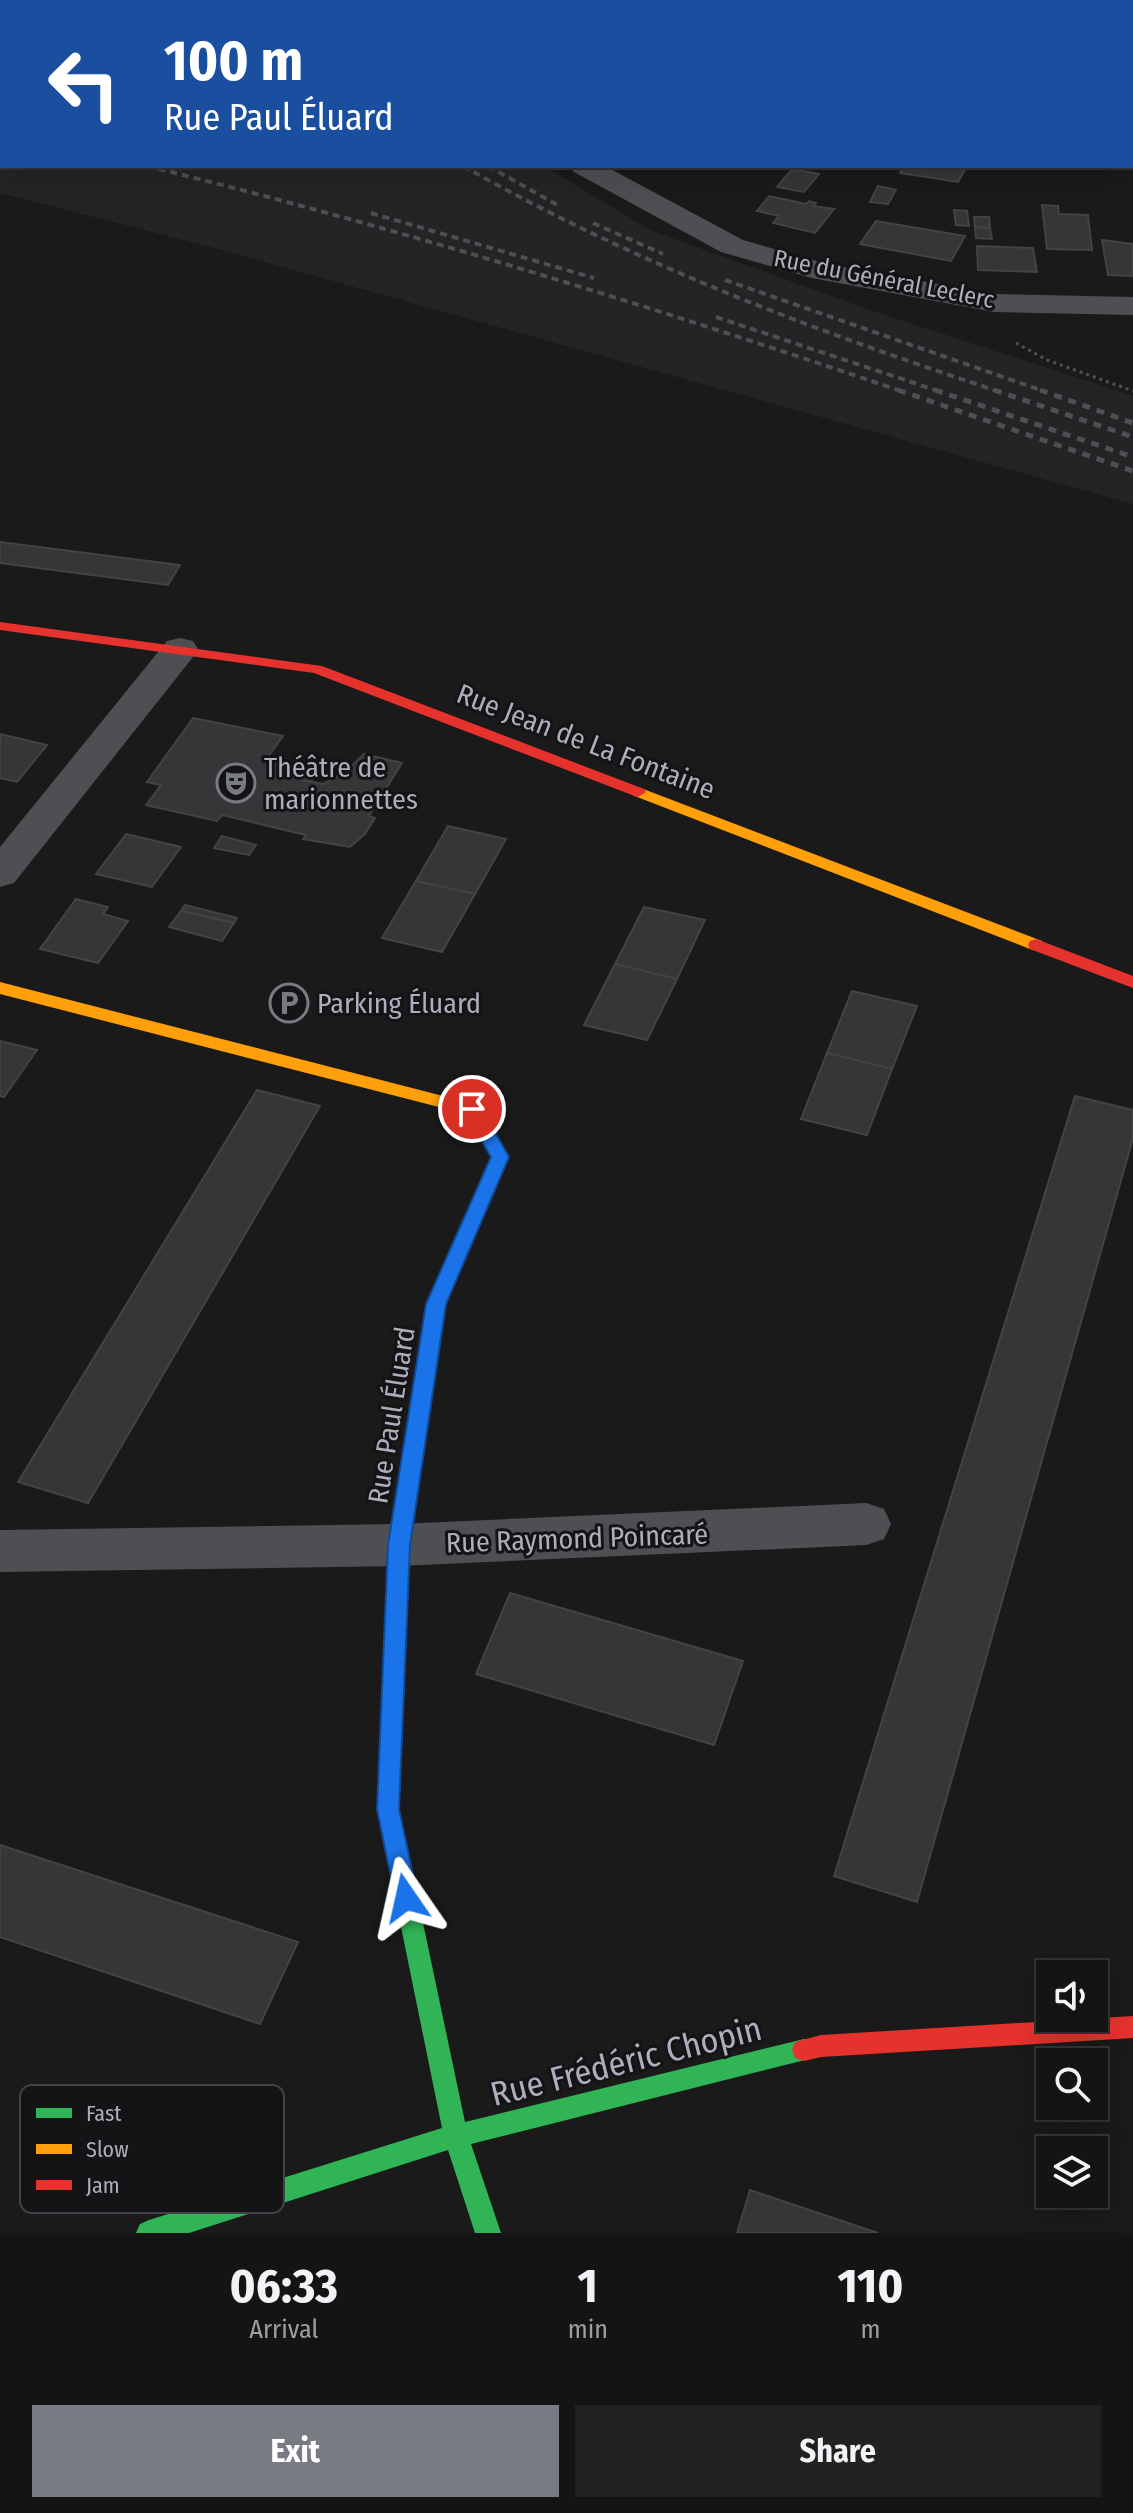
<!DOCTYPE html>
<html lang="en">
<head>
<meta charset="utf-8">
<style>
  :root { --surface:#141414; --page:#212122; --text:#f1f3f6; --muted:#9d9ea0; --line:#333334; --accent:#797b83 }
  body { margin:0; font-family:"Fira Sans Condensed",sans-serif; background:var(--page); color:var(--text); height:100vh; display:flex; flex-direction:column; font-size:30px; white-space:nowrap }
  * { box-sizing:border-box; margin:0 }
  p { font-size:26px; color:var(--muted) }
  .icon { flex:none; width:44px; height:44px; fill:none; stroke:currentColor; stroke-width:2; stroke-linecap:round; stroke-linejoin:round }
  .map { position:relative; height:2233px; overflow:hidden }
  .details { display:flex; flex-direction:column; background:var(--surface); flex:1 }
  .details>* { flex:none }
  .banner { position:absolute; left:0px; top:0px; width:1134px; height:168px; box-shadow:0 8px 32px #0002,0 0 0 2px var(--line); background:#1a4fa0; color:#fff; overflow:hidden }
  .fabs { position:absolute; left:1036px; top:1960px; display:grid; gap:16px }
  .fabs a { display:grid; place-items:center; width:72px; height:72px; border-radius:0px; background:var(--surface); box-shadow:0 8px 32px #0002,0 0 0 2px var(--line); font-size:40px }
  .pin { position:absolute; display:grid; place-items:center; width:68px; height:68px; color:#fff; margin:-34px; border:4px solid #fff; border-radius:50%; box-shadow:0 2px 8px #0007 }
  .me { position:absolute; width:88px; margin:-44px; rotate:349deg; stroke-linejoin:round; filter:drop-shadow(0 0 6px #0008) }
  .turn { display:flex; align-items:center; gap:28px; height:168px; padding:0 32px; font-size:36px }
  .turn .icon { width:104px; height:104px; stroke-width:2.5 }
  .turn b { display:block; font-size:56px; line-height:68px }
  .eta { display:flex; justify-content:space-evenly; align-items:center; height:136px; text-align:center }
  .eta b { font-size:48px; font-weight:700; line-height:56px }
  .cta { display:flex; gap:16px; margin-top:auto; padding:16px 32px }
  .cta a { flex:1; height:92px; border-radius:0px; background:var(--accent); color:#fff; font-size:32px; font-weight:700; line-height:92px; text-align:center }
  .cta a+a { background:var(--page); color:var(--text) }
  .map>svg:first-child { display:block }
  .built { fill:#242426 }
  .building { fill:#363638; stroke:#434346; stroke-width:2 }
  .lines { fill:none; stroke-linecap:round; stroke-linejoin:round }
  .path { stroke:#505155; stroke-width:3; stroke-dasharray:3 4; stroke-linecap:butt }
  .street { fill:#4e4f53; fill-rule:evenodd }
  .fast { fill:#30b455; fill-rule:evenodd }
  .slow { fill:#ff9f0a; fill-rule:evenodd }
  .jam { fill:#e5322d; fill-rule:evenodd }
  .rail-far1 { stroke:#4e4f52; stroke-width:4; stroke-dasharray:7 5; stroke-linecap:butt }
  .rail { stroke:#4e4f52; stroke-width:5; stroke-dasharray:8 7; stroke-linecap:butt }
  .route { fill:#1a73e8; stroke:#114b97; stroke-width:2 }
  .labels { text-anchor:middle; stroke-width:6; stroke-linejoin:round; paint-order:stroke }
  .far-street-label { font-size:24px; fill:#acafbb; stroke:#141417 }
  .street-label { font-size:28px; fill:#acafbb; stroke:#141417 }
  .poi-label { font-size:28px; fill:#acafbb; stroke:#141417; text-anchor:start }
  .near-street-label { font-size:34px; fill:#acafbb; stroke:#141417 }
  .key { fill:#141417; stroke:#424248; stroke-width:2 }
  .key-label { font-size:22px; fill:#acafbb }
</style>
</head>
<body>
<div class="map">
<svg width="1133" height="2233" viewBox="0 0 1133 2233">
  <rect width="100%" height="100%" fill="#1a1a1a"/>
  <!-- built -->
  <path class="built" d="M0,0L315,2H2V166H544L650,230L867,309L1133,396V504L215,248L0,193Z"/>
  <!-- building -->
  <g class="building">
    <path d="M890,166H967L958,182L900,173L903,168Z"/>
    <path d="M792,169L819,174L804,192L777,187Z"/>
    <path d="M878,186L896,190L888,204L870,202Z"/>
    <path d="M769,196L806,204L809,201L816,203L813,206L834,209L815,233L773,223L779,216L757,211Z"/>
    <path d="M1042,205L1058,206L1059,214L1088,215L1092,250L1047,249Z"/>
    <path d="M954,210L967,211L969,226L956,225Z"/>
    <path d="M974,217H989L990,228L975,227Z"/>
    <path d="M876,221L965,236L951,261L860,244Z"/>
    <path d="M975,227L990,228L992,239L976,238Z"/>
    <path d="M1102,240L1133,244V276L1108,275Z"/>
    <path d="M977,246L1033,248L1037,272L978,270Z"/>
    <path d="M0,542L180,565L168,585L69,572L0,563Z"/>
    <path d="M193,718L283,736L265,761L284,765L277,774L323,784L345,772L364,754L402,763L369,816L375,818L365,834L350,847L303,839L306,835L222,815L217,821L146,805L161,785L147,782Z"/>
    <path d="M0,734L47,745L17,782L0,778Z"/>
    <path d="M284,765L298,767L317,771L311,782L277,774Z"/>
    <path d="M448,826L506,839L475,894L416,881Z"/>
    <path d="M126,834L181,847L152,887L96,874Z"/>
    <path d="M222,836L256,845L249,855L214,848Z"/>
    <path d="M416,881L475,894L442,952L382,938Z"/>
    <path d="M76,899L108,907L103,914L128,921L98,963L40,949Z"/>
    <path d="M185,905L237,918L234,923L181,911Z"/>
    <path d="M644,907L705,920L677,979L615,964Z"/>
    <path d="M181,911L234,923L222,941L169,927Z"/>
    <path d="M615,964L677,979L647,1040L584,1025Z"/>
    <path d="M852,991L917,1006L892,1069L827,1053Z"/>
    <path d="M0,1041L37,1050L4,1097L0,1096Z"/>
    <path d="M827,1053L892,1069L867,1135L801,1119Z"/>
    <path d="M257,1090L320,1106L88,1503L18,1482Z"/>
    <path d="M1075,1096L1133,1110V1138L917,1902L834,1876Z"/>
    <path d="M510,1593L743,1661L714,1745L476,1674Z"/>
    <path d="M0,1845L298,1942L260,2024L0,1937Z"/>
    <path d="M750,2190L863,2228L878,2233H737Z"/>
  </g>
  <g class="lines">
    <!-- path -->
    <path class="path" d="M1016,343L1047,360L1133,391"/>
    <!-- street -->
    <g class="street">
      <path d="M375,0H402L403,2H376Z"/>
      <path d="M570,166H605L743,240L827,264L994,294L1133,297V315L994,312L812,278L721,252L574,172Z"/>
      <path d="M180,638L193,641L198,649L193,657L14,883L0,887V847L167,641Z"/>
      <path d="M866,1503L884,1509L891,1524L884,1539L866,1545L399,1566L0,1572V1530L399,1524Z"/>
    </g>
    <!-- fast -->
    <path class="fast" d="M391,1723L399,1726L402,1733L399,1809L465,2122L804,2039L813,2042L816,2050L813,2058L471,2144L501,2233H475L448,2150L189,2233H136L140,2224L149,2220L442,2128L377,1809L380,1733L383,1726Z"/>
    <!-- slow -->
    <g class="slow">
      <path d="M638,787L1042,941L1044,945L1036,951L1030,949L632,795L630,792Z"/>
      <path d="M0,982L478,1105L509,1157L466,1256H452L450,1251L491,1157L466,1114L0,994Z"/>
    </g>
    <!-- jam -->
    <g class="jam">
      <path d="M0,622L322,666L644,789L646,792L638,797L632,795L314,673L0,630Z"/>
      <path d="M1036,939L1133,976V988L1030,949L1028,945L1030,941Z"/>
      <path d="M459,1244L466,1246L468,1251L446,1304L409,1545L402,1733L399,1740L391,1743L383,1740L380,1733L389,1545L426,1304L450,1251L452,1246Z"/>
      <path d="M1133,2016V2038L821,2057L804,2061L795,2058L792,2050L795,2042L821,2035Z"/>
    </g>
    <!-- rail-far1 -->
    <g class="rail-far1">
      <path d="M147,166C403,229 654,307 904,392"/>
      <path d="M463,166C638,265 810,329 1000,392"/>
      <path d="M488,166L561,207"/>
      <path d="M371,213L594,278"/>
      <path d="M593,223L663,254"/>
      <path d="M725,280L1046,392"/>
      <path d="M716,317L941,392"/>
    </g>
    <!-- rail -->
    <g class="rail">
      <path d="M898,390L1133,471"/>
      <path d="M935,390L1133,457"/>
      <path d="M994,390L1133,437"/>
      <path d="M1040,390L1133,423"/>
    </g>
  </g>
  <!-- route -->
  <path class="route" d="M472,1103L479,1104L509,1157L446,1304L410,1545L399,1809L418,1898L415,1906L406,1909L398,1906L395,1898L377,1809L388,1545L426,1304L491,1157L463,1109Z"/>
  <!-- icons -->
  <defs>
    <g id="theatre-ring" transform="scale(2)"><circle r="9.5" fill="#141417" stroke="#797b83" stroke-width="1.5"/><path d="M-5-5.5Q0-4 5-5.5V0Q5 5 0 6Q-5 5-5 0ZM-3.3-2.5H-1v1.5H-3.3ZM1-2.5H3.3v1.5H1ZM-2.8 1Q0 5.5 2.8 1Z" fill="#797b83"/></g>
    <g id="parking-ring" transform="scale(2)"><circle r="9.5" fill="#141417" stroke="#797b83" stroke-width="1.5"/><path d="M-3.5-5.5H1a3.5 3.5 0 0 1 0 7H-1V5.5H-3.5ZM-1-3.4V-.6H.8a1.4 1.4 0 0 0 0-2.8Z" fill="#797b83"/></g>
  </defs>
  <g fill-rule="evenodd">
    <use href="#theatre-ring" x="236" y="783"/>
    <use href="#parking-ring" x="289" y="1003"/>
  </g>
  <g class="labels">
    <!-- far-street labels -->
    <g class="far-street-label">
      <text transform="translate(884 279) rotate(11)" y="8">Rue du Général Leclerc</text>
    </g>
    <!-- street labels -->
    <g class="street-label">
      <text transform="translate(586 741) rotate(21)" y="10">Rue Jean de La Fontaine</text>
      <text transform="translate(391 1415) rotate(-81)" y="10">Rue Paul Éluard</text>
      <text transform="translate(577 1538) rotate(-2)" y="10">Rue Raymond Poincaré</text>
    </g>
    <!-- poi labels -->
    <g class="poi-label">
      <text x="264" y="777">Théâtre de<tspan x="264" dy="32">marionnettes</tspan></text>
      <text x="317" y="1013">Parking Éluard</text>
    </g>
    <!-- near-street labels -->
    <g class="near-street-label">
      <text transform="translate(626 2061) rotate(-14)" y="12">Rue Frédéric Chopin</text>
    </g>
  </g>
  <!-- legend -->
  <rect x="20" y="2085" width="264" height="128" rx="12" class="key"/>
  <rect x="36" y="2108" width="36" height="10" fill="#30b455"/>
  <rect x="36" y="2144" width="36" height="10" fill="#ff9f0a"/>
  <rect x="36" y="2180" width="36" height="10" fill="#e5322d"/>
  <g class="key-label">
    <text x="86" y="2121">Fast</text>
    <text x="86" y="2157">Slow</text>
    <text x="86" y="2193">Jam</text>
  </g>
</svg>
<div class="fabs">
<a><svg class="icon" aria-label="sound" viewBox="0 0 24 24"><path d="M4 9h4l5-4v14l-5-4H4zM17 9q2 3 0 6"/></svg></a>
<a><svg class="icon" aria-label="search" viewBox="0 0 24 24"><circle cx="10" cy="10" r="6"/><path d="M15 15l6 6"/></svg></a>
<a><svg class="icon" aria-label="layers" viewBox="0 0 24 24"><path d="M12 4l9 5-9 5-9-5zM3 14l9 5 9-5"/></svg></a>
</div>
<div class="pin" style="left:472px;top:1109px;background:#d93025"><svg class="icon" aria-label="arrive" viewBox="0 0 24 24"><path d="M6 21V4h12l-3 4 3 4H6"/></svg></div>
<svg class="me" style="left:406px;top:1898px" viewBox="-20 -20 40 40"><path d="M0-17L14 15 0 8-14 15z" fill="#1a73e8" stroke="#fff" stroke-width="4"/></svg>
<div class="banner">
<div class="turn"><svg class="icon" aria-label="left" viewBox="0 0 24 24"><path d="M17 20v-9H6M10 6l-5 5 5 5"/></svg><div><b>100 m</b>Rue Paul Éluard</div></div>
</div>
</div>
<section class="details">
<div class="eta">
<div><b>06:33</b><p>Arrival</p></div>
<div><b>1</b><p>min</p></div>
<div><b>110</b><p>m</p></div>
</div>
<div class="cta"><a>Exit</a><a>Share</a></div>
</section>
</body>
</html>
